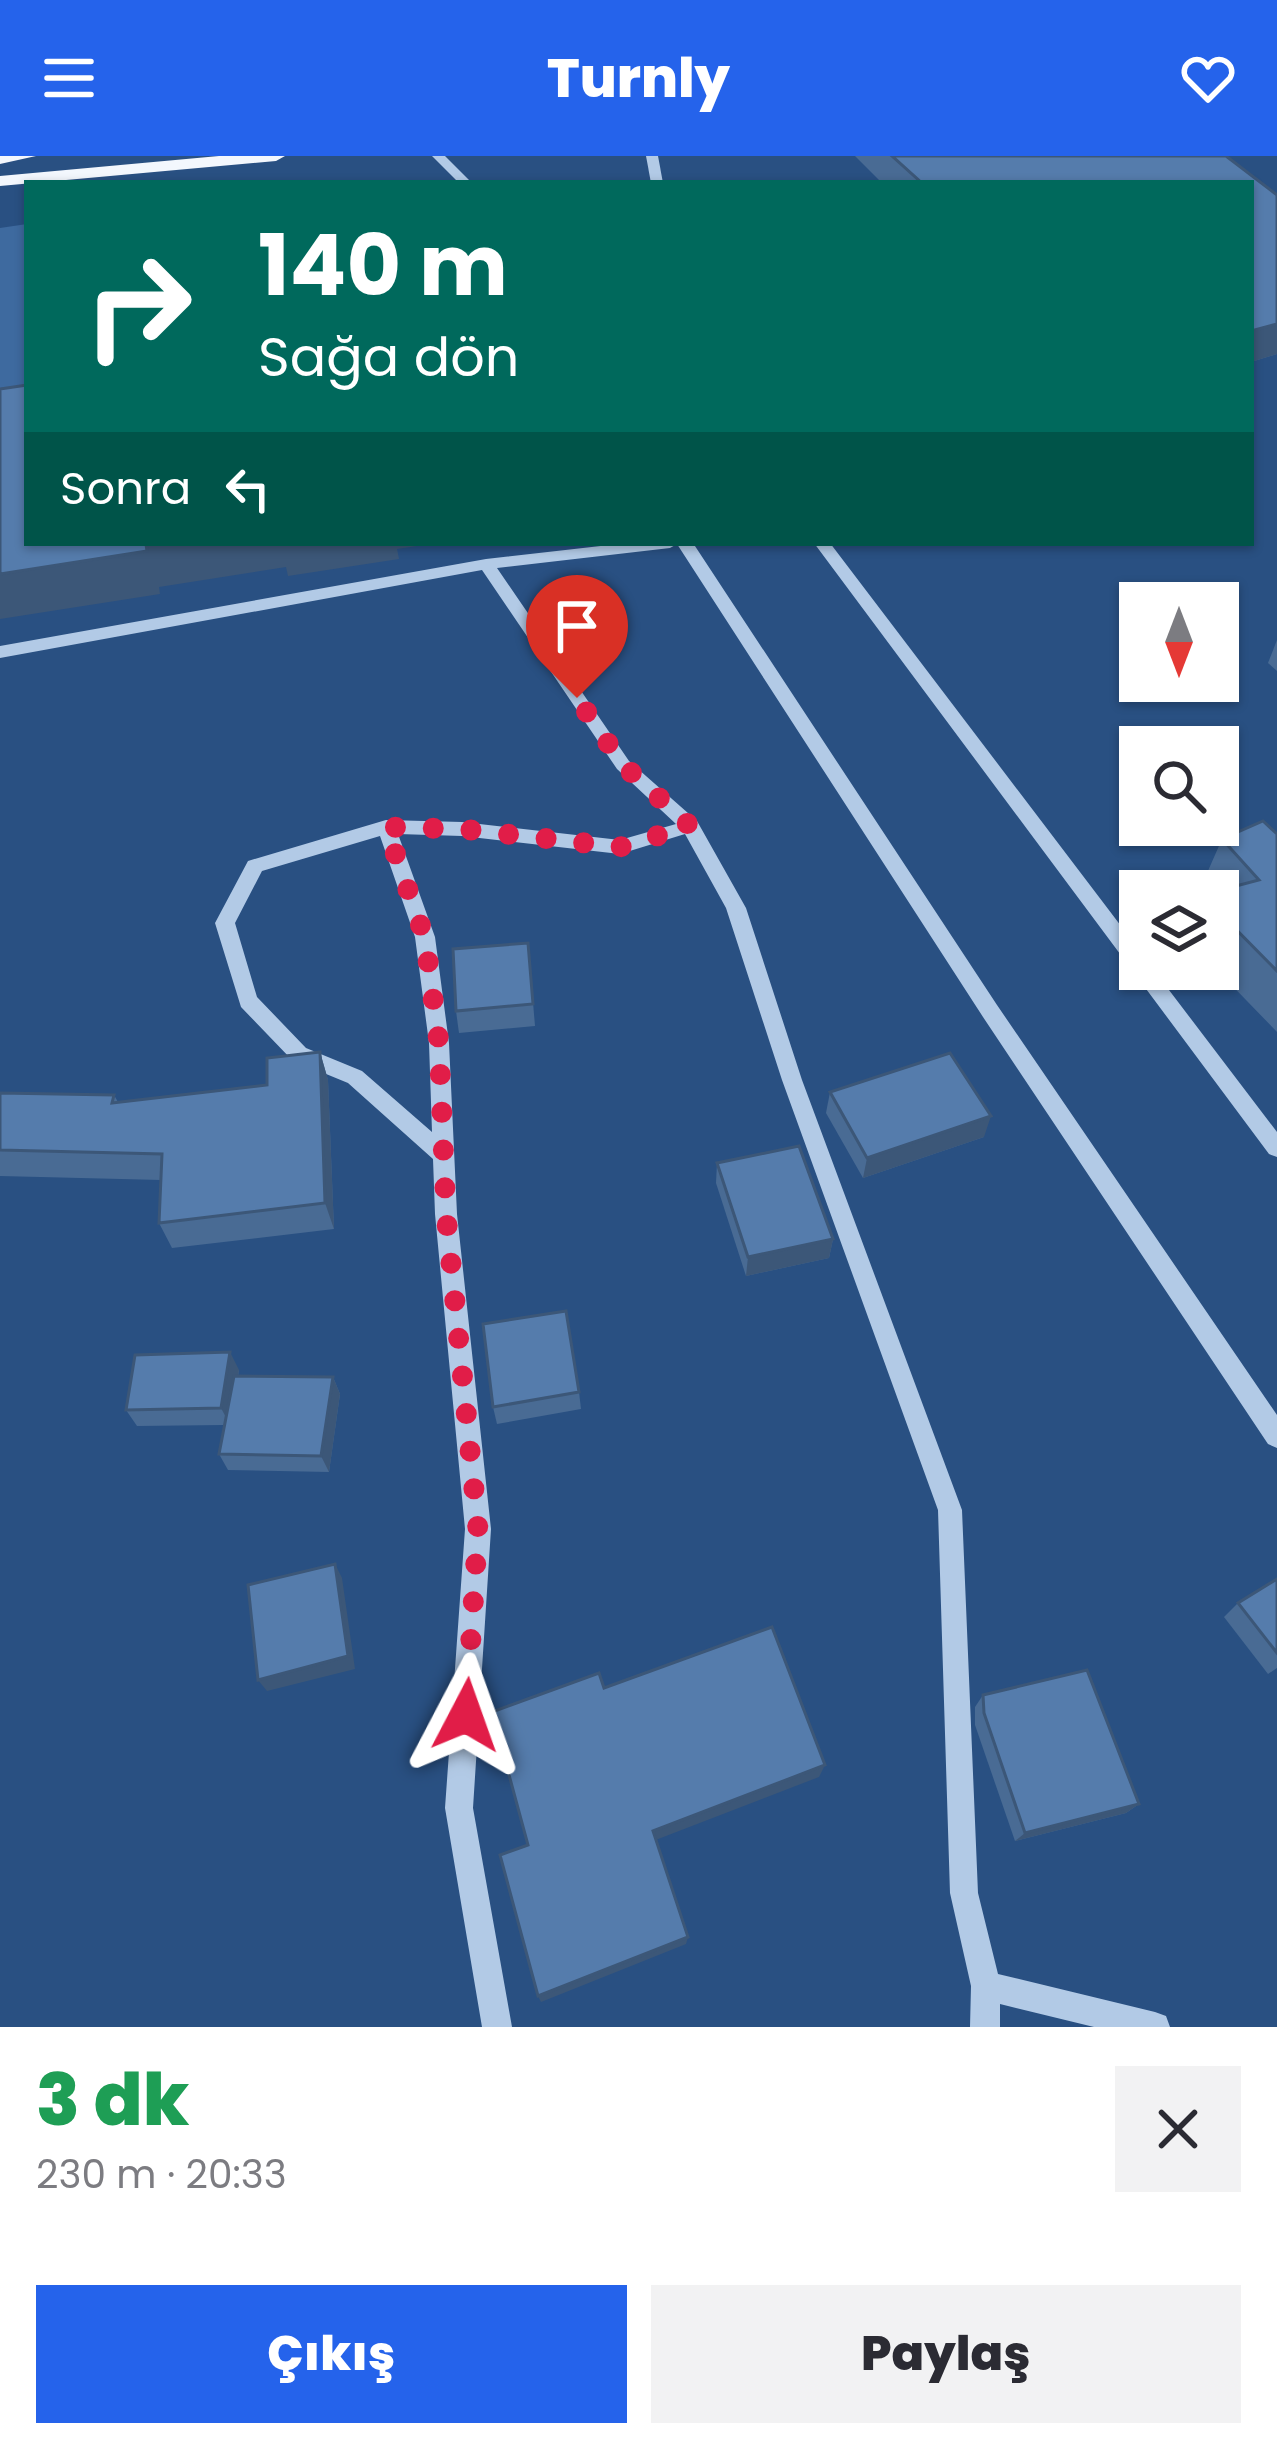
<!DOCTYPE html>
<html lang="tr">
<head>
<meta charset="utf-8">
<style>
  :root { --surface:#fff; --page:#f2f2f3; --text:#2b2b33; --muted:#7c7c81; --accent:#2563eb }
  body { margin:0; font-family:Poppins,sans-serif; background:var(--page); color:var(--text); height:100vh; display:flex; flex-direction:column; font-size:45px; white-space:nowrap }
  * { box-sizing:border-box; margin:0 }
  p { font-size:39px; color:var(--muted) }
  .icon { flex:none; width:66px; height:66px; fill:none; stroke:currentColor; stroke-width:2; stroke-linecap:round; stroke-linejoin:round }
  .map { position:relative; height:1871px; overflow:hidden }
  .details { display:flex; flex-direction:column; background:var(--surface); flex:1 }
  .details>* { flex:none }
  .banner { position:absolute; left:24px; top:24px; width:1230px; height:366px; border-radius:0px; box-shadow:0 3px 9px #0004; background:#00695c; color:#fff; overflow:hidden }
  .needle { width:78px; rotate:180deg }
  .controls { position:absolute; left:1119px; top:426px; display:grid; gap:24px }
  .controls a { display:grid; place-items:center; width:120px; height:120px; border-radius:0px; background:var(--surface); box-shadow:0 3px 9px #0004; font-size:60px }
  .pin { position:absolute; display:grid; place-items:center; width:102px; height:102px; color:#fff; margin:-123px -51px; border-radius:50% 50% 50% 0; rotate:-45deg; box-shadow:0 0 12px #0007 }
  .pin .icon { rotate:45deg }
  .me { position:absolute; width:132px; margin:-66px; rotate:4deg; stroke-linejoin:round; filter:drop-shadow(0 0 9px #0008) }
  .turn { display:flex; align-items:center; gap:42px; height:252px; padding:0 36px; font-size:54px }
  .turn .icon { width:156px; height:156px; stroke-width:2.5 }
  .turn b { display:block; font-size:84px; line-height:102px }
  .then { display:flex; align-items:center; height:114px; padding:0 36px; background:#0003; gap:24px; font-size:45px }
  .round { display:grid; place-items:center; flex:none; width:126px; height:126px; border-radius:0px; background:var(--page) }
  .summary { display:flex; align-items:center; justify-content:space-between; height:204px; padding:0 36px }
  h1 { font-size:72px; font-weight:800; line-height:90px; color:#1e9e55 }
  .cta { display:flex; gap:24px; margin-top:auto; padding:24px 36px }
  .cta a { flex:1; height:138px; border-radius:0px; background:var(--accent); color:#fff; font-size:48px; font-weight:800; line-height:138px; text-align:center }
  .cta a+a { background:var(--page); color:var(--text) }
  header { display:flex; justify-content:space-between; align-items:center; height:156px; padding:0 36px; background:var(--accent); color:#fff; font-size:54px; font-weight:800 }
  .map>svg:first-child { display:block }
  .green { fill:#3e6a9f }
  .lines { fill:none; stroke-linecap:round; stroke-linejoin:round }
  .minor { fill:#b2cae6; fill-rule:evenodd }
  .major { fill:#f3f7fd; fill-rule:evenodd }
  .wall { fill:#496b94 }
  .shaded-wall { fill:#3c5778 }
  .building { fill:#557cac; stroke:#3c5778; stroke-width:3 }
  .route { stroke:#e11d48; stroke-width:21; stroke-dasharray:0 37.8 }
</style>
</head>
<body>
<header><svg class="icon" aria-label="menu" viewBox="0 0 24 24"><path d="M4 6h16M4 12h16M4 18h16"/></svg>Turnly<svg class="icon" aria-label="heart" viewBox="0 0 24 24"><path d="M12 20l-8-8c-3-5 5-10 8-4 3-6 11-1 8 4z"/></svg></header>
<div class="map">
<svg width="1277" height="1871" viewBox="0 0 1277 1871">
  <rect width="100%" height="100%" fill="#295082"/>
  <!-- green -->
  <path class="green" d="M27,68V244L0,247V72Z"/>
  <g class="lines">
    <!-- minor -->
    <g class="minor">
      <path d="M432,0H445L472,27H459Z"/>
      <path d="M646,0H658L663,27H651Z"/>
      <path d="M627,387H693L997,849L1277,1259V1292L1268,1288L983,861L677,388L670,392L497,412L629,605L697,665L746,752L802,924L962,1354L978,1737L998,1818L1155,1856L1166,1860L1170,1871H1094L1000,1848V1871H970L971,1830L950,1737L938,1354L782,924L726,752L685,678L620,698L462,680L398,678L435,781L449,887L457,1058L491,1373L473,1652L512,1871H482L445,1652L465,1373L435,1058L433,1003L348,927L292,904L241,851L215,767L248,705L386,664L462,666L620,684L676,668L617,613L482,414L0,502V490L486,403ZM380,680L415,781L429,887L432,976L362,915L306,892L257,841L235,767L262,715Z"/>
      <path d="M814,387H830L1140,795V813H1153L1277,976V1001L1269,998Z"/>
    </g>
    <!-- major -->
    <g class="major">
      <path d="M0,0H36L0,8Z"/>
      <path d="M219,0H285L276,5L0,30V20Z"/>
    </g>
  </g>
  <!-- wall -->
  <g class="wall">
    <path d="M855,0H1226L1277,39V198L1251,206V27H882Z"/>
    <path d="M1277,484V515L1268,507Z"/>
    <path d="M1277,678V876L1216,813H1218V735H1214L1204,724L1222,683Z"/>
    <path d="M528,787L535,870L459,877L456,855Z"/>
    <path d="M320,896L328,924L334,1073L172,1092L159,1067L161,1024L0,1020V937L114,939L118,946L267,929Z"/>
    <path d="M830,936L984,981L863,1022L826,957Z"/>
    <path d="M717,1007L833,1083L829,1102L746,1120L716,1027Z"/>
    <path d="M239,1214L238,1220L333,1221L340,1238L329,1316L228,1314L219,1298L224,1269L137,1270L126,1254Z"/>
    <path d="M579,1236L581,1253L497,1268L493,1251Z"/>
    <path d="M1277,1423V1512L1268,1518L1224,1461L1238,1447Z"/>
    <path d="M983,1539L1139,1648L1126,1657L1015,1685L975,1569V1551Z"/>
  </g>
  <!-- shaded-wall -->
  <g class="shaded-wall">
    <path d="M1277,168V198L1251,206V175Z"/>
    <path d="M156,387H437L397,393L399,403L288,420L286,411L159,431L160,438L0,463V418Z"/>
    <path d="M320,896L328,924L334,1073L325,1047Z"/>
    <path d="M991,960L984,981L863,1022L867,1002Z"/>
    <path d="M833,1083L829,1102L746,1120L748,1101Z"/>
    <path d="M230,1196L239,1214L230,1269L221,1252Z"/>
    <path d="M333,1221L340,1238L329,1316L321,1300Z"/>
    <path d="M335,1408L342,1422L355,1513L267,1535L258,1524Z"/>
    <path d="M825,1609L819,1621L653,1685V1675Z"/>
    <path d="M1139,1648L1126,1657L1015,1685L1025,1677Z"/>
    <path d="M688,1781L686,1788L541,1846L538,1840Z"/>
  </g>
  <!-- building -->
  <g class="building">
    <path d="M892,0H1226L1277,39V168L1251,175V27H922Z"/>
    <path d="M27,229V387H156L146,388L147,395L0,418V233Z"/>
    <path d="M1263,665L1277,678V815L1218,755L1217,735L1259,724L1222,683Z"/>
    <path d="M528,787L533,848L456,855L453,793Z"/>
    <path d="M320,896L325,1047L159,1067L162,998L0,994V937L114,939L112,947L267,929V902Z"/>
    <path d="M950,897L991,960L867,1002L830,936Z"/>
    <path d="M799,990L833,1083L748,1101L717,1007Z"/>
    <path d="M566,1155L579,1236L493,1251L483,1168Z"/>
    <path d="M230,1196L221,1252L126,1254L135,1199Z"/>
    <path d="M234,1220L333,1221L321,1300L219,1298Z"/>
    <path d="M335,1408L348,1500L258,1524L248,1429Z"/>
    <path d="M1277,1423V1497L1238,1447Z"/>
    <path d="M772,1471L825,1609L653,1675L688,1781L538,1840L500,1699L528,1689L492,1556L599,1517L604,1532Z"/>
    <path d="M1087,1514L1139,1648L1025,1677L984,1557L983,1539Z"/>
  </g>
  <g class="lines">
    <!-- route -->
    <path class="route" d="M466,1559L478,1373L446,1058L439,887L425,782L386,671L462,673L620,691L690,670L623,609L577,542"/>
  </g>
</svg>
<div class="controls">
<a><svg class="needle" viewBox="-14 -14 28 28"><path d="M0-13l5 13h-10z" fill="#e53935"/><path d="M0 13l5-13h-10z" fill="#7c7c81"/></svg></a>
<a><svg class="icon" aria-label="search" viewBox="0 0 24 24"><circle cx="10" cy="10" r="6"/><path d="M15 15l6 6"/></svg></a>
<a><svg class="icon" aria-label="layers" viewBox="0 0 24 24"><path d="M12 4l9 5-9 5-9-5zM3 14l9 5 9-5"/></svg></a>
</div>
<div class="pin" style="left:577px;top:542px;background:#d93025"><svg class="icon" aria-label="arrive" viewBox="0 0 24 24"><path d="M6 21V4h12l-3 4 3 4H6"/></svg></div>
<svg class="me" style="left:466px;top:1559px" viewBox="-20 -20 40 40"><path d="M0-17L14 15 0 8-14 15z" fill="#e11d48" stroke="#fff" stroke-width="4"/></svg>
<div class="banner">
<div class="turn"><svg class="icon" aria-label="right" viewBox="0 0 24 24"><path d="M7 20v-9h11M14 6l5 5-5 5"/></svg><div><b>140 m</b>Sağa dön</div></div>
<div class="then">Sonra<svg class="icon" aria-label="left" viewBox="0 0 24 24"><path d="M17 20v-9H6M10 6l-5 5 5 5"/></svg></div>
</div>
</div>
<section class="details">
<div class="summary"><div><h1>3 dk</h1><p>230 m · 20:33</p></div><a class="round"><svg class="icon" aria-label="close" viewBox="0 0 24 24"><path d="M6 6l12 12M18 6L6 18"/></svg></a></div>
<div class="cta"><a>Çıkış</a><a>Paylaş</a></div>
</section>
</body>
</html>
